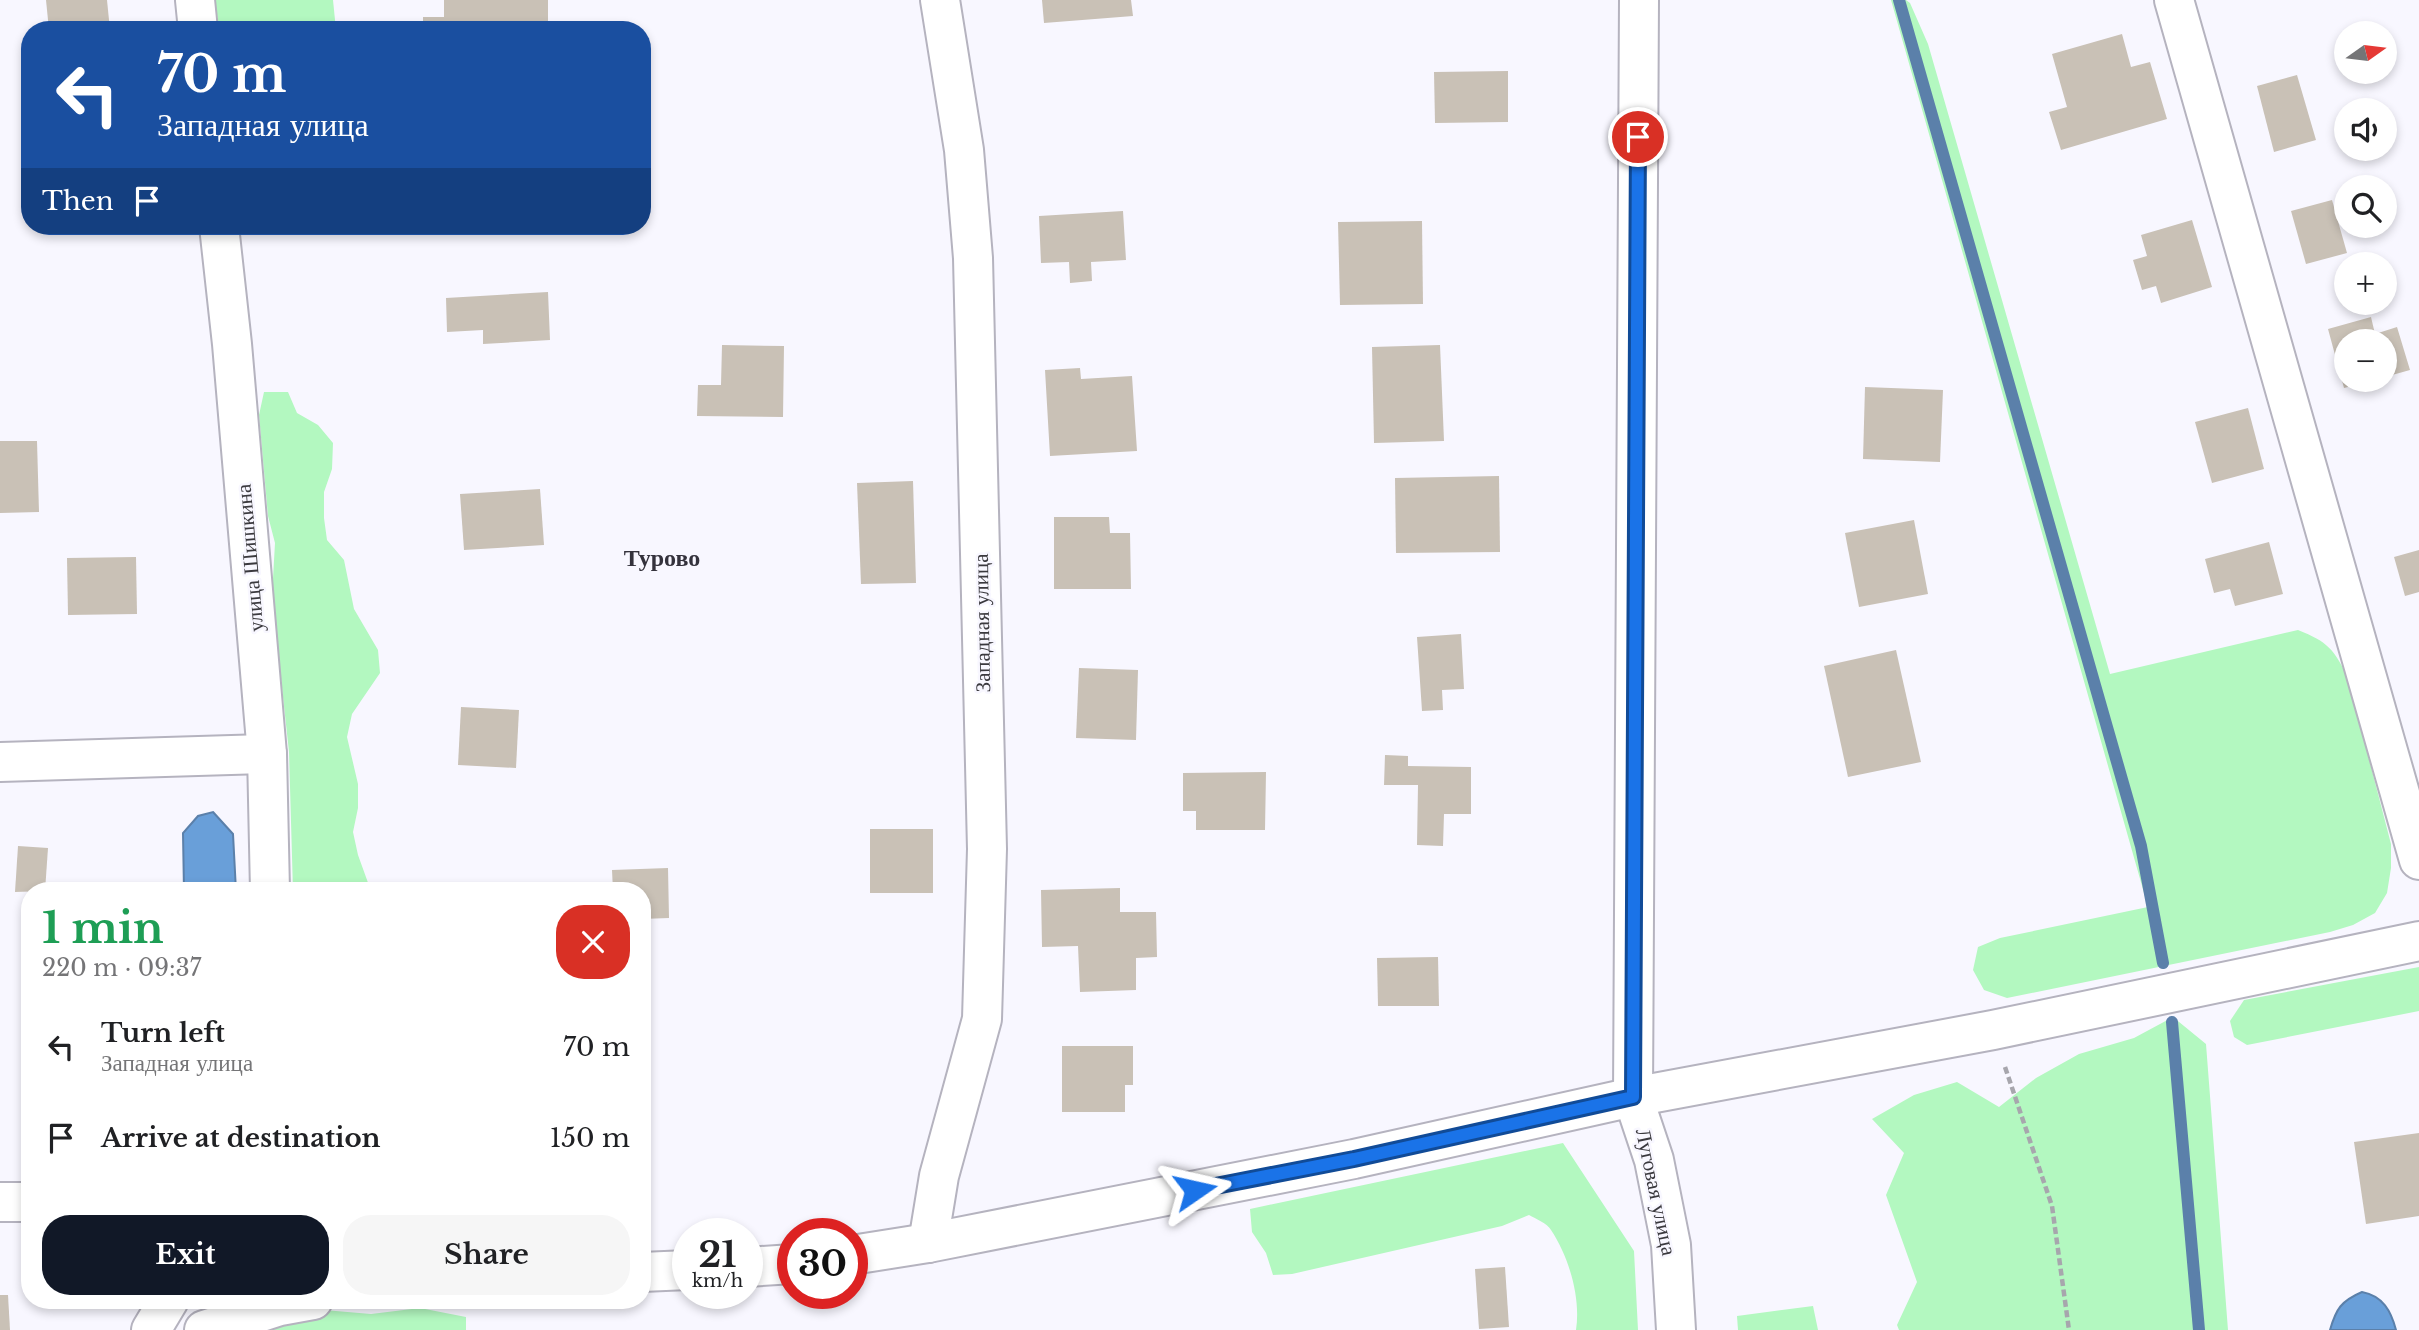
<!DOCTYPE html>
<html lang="en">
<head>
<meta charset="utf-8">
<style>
  :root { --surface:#fff; --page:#f6f6f6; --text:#202124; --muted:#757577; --accent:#111827 }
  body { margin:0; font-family:"Libre Baskerville",serif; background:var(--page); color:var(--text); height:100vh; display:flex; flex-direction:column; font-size:26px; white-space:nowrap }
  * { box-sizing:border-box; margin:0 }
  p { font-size:23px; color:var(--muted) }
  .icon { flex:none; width:38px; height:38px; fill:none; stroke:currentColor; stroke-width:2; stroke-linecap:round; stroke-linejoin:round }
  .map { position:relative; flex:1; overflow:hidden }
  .side { position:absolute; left:21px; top:882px; width:630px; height:427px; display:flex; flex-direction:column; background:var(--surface); border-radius:28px; box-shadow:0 4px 10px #0003 }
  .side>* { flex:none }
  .top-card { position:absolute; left:21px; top:21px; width:630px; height:214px; border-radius:28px; box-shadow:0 4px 10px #0003; background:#1a4fa0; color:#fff; overflow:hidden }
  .needle { width:46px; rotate:76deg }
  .controls { position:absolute; left:2334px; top:21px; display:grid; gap:14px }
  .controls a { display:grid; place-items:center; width:63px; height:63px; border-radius:50%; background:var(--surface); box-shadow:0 4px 10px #0003; font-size:35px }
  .speed { position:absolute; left:672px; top:1218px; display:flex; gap:14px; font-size:35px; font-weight:700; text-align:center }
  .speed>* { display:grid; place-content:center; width:91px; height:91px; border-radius:50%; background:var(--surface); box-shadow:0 4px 10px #0003; line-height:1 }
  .speed small { font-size:18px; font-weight:400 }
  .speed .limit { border:10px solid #d22; background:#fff; color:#111 }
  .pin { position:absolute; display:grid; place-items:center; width:60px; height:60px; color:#fff; margin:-30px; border:4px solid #fff; border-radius:50%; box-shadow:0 2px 7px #0007 }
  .me { position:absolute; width:77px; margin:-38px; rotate:79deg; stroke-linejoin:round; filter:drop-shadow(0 0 5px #0008) }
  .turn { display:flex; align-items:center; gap:24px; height:147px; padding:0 21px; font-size:32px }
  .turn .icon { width:91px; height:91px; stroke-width:2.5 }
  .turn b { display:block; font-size:49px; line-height:60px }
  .then { display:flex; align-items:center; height:66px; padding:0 21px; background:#0003; gap:14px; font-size:26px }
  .round { display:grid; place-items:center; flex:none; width:74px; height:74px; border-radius:28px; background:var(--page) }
  .head { display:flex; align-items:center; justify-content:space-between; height:119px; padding:0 21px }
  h1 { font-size:42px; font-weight:700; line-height:52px; color:#1e9e55 }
  .action { display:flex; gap:14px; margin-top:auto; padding:14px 21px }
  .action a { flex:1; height:80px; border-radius:28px; background:var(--accent); color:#fff; font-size:28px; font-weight:700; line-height:80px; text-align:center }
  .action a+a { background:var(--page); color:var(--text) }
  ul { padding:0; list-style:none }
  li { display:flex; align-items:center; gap:21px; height:91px; padding:0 21px }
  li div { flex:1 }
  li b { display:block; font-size:26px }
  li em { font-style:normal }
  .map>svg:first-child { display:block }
  .green { fill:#b3f8c0 }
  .water { fill:#699fd9; stroke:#5b80aa; stroke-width:2 }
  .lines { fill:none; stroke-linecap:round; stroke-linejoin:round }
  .stream { stroke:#5b80aa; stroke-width:12 }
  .building { fill:#c9c1b6 }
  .minor-casing { stroke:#b5b3bf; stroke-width:42 }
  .path { stroke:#a7a6ad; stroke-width:4.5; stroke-dasharray:7 3.5; stroke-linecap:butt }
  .minor { stroke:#fff; stroke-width:38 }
  .route-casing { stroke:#114b97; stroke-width:18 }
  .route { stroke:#1a73e8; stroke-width:12 }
  .labels { text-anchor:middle; stroke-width:5; stroke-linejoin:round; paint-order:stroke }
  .street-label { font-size:21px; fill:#3a393e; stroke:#f8f7ff }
  .quarter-label { font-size:24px; font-weight:bold; fill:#34323c; stroke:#f8f7ff }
</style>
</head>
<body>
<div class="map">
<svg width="2419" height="1330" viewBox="0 0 2419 1330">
  <rect width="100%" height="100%" fill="#f8f7ff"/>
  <!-- green -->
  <g class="green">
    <path d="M214,0H333L336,30H220Z"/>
    <path d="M1891,0H1906L1910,3L1928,44L2110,674L2298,630C2328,642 2334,649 2348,678L2391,844V868L2387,893L2375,913L2353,925L2330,932L2007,998L1984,990L1973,970L1978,947L2000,938L2148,907Z"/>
    <path d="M264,392H288L297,413L318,425L333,443L332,469L324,492V518L327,540L344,560L354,609L378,650L380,673L352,714L347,737L358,784V808L353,832L358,855L371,891H293L289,752L272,596L275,543L268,516L259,415Z"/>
    <path d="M2419,967V1011L2247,1045L2234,1037L2230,1021L2244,1000Z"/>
    <path d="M2173,1017L2206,1044L2228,1330H1899L1897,1325L1917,1282L1886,1195L1904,1153L1872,1119L1914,1095L1957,1082L1999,1107L2036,1078L2079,1054L2134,1038Z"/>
    <path d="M1563,1143L1634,1251L1638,1330H1576C1581,1298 1569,1257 1551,1230C1547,1223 1536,1219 1529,1215L1502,1226L1292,1274L1273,1275L1266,1253L1252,1232L1250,1209Z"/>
    <path d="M1813,1306L1818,1330H1738L1737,1316Z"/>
    <path d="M420,1308L466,1317V1330H262L324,1310L371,1314Z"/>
  </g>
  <!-- water -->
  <g class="water">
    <path d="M213,812L233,834L236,891H184L183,833L198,816Z"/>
    <path d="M2362,1292C2383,1296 2391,1311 2396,1330H2330C2336,1309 2341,1301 2362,1292Z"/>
  </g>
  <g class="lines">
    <!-- stream -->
    <g class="stream">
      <path d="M1899,0L2141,846L2163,963"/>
      <path d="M2172,1022L2199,1330"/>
    </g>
  </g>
  <!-- building -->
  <g class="building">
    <path d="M46,0H107L110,30H49Z"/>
    <path d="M444,0H548V29L423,30V17H444Z"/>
    <path d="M1042,0H1131L1133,16L1044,23Z"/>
    <path d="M2122,34L2131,67L2150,62L2167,119L2061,150L2049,112L2067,107L2052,54Z"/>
    <path d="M1508,71V122L1435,123L1434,72Z"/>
    <path d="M2297,75L2316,140L2274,152L2257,86Z"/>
    <path d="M2332,200L2347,253L2306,264L2291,211Z"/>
    <path d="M1123,211L1126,260L1091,262L1092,281L1070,283L1069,262L1041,263L1039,216Z"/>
    <path d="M2192,220L2212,287L2161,303L2156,286L2142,290L2133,260L2147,256L2141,235Z"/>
    <path d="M1422,221L1423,304L1340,305L1338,222Z"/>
    <path d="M548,292L550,340L483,344V330L447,332L446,298Z"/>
    <path d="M2371,317L2375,334L2397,327L2410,370L2385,377V341H2347V380L2372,381L2344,388L2328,329Z"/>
    <path d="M722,345L784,346L783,417L697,416L698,385H721Z"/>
    <path d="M1440,345L1444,441L1374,443L1372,347Z"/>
    <path d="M1080,368L1081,379L1132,376L1137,451L1050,456L1045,370Z"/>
    <path d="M1865,387L1943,390L1940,462L1863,459Z"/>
    <path d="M2248,408L2264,469L2212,483L2195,422Z"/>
    <path d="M0,441H37L39,512L0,513Z"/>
    <path d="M1499,476L1500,552L1396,553L1395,478Z"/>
    <path d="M913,481L916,583L861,584L857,483Z"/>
    <path d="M540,489L544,545L464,550L460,494Z"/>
    <path d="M1054,517H1109L1110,533H1130L1131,589H1054Z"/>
    <path d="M1914,520L1928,594L1859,607L1845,533Z"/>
    <path d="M2269,542L2283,594L2235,606L2230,589L2214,593L2205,559Z"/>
    <path d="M2419,550V592L2405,596L2394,557Z"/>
    <path d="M136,557L137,614L68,615L67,558Z"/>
    <path d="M1461,634L1464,689L1442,690L1443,710L1422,711L1417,637Z"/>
    <path d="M1896,650L1921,762L1848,777L1824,666Z"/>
    <path d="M1079,668L1138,670L1136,740L1076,738Z"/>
    <path d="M461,707L519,710L516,768L458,765Z"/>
    <path d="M1385,755L1408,756V766L1471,767V814H1444L1443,846L1417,845L1418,785H1384Z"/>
    <path d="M1266,772L1265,830H1196V811H1183V773Z"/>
    <rect x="870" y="829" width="63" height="64"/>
    <path d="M18,846L48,848L45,891L15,892Z"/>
    <path d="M668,868L669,918L642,919V891H613L612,870Z"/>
    <path d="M1120,888V912H1156L1157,957L1136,958V990L1080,992L1078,946L1042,947L1041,890Z"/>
    <path d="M1438,957L1439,1006H1378L1377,958Z"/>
    <path d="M1062,1046H1133V1085H1125V1112H1062Z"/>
    <path d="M2419,1133V1216L2366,1224L2354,1142Z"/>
    <path d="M1505,1267L1509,1327L1479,1329L1475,1269Z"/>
    <path d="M0,1295H8L10,1330H0Z"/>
  </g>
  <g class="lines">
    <!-- minor casing -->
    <g class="minor-casing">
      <g id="minor">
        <path d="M195,0L198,30"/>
        <path d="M1639,0L1633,1097L1654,1160L1671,1245L1676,1330"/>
        <path d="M2174,0L2419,860"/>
        <path d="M219,226L232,344L267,754L270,891"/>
        <path d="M0,762L267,754"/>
        <path d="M0,1202H30"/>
        <path d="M928,1243L939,1176L982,1019L987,849L973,258L964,150L940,0"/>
        <path d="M852,1255L928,1243L1354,1159L1633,1097L1993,1030L2419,941"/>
        <path d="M747,1267L793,1264"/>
        <path d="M642,1272L688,1270"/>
        <path d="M151,1330L169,1300"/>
        <path d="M204,1330L280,1306L313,1300"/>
      </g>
    </g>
    <!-- path -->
    <path class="path" d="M2005,1067L2052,1206L2069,1330"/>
    <!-- minor -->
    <use href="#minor" class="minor"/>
  </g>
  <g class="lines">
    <!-- route casing -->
    <g class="route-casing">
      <path id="route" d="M1195,1190L1354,1159L1633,1097L1638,137"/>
    </g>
    <!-- route -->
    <use href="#route" class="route"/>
  </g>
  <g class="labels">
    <!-- street labels -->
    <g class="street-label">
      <text transform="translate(250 558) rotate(-95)" y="7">улица Шишкина</text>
      <text transform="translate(982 623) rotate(-91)" y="7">Западная улица</text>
      <text transform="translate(1656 1192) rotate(78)" y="7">Луговая улица</text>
    </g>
    <!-- quarter labels -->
    <g class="quarter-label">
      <text x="662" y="566">Турово</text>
    </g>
  </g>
</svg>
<div class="controls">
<a><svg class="needle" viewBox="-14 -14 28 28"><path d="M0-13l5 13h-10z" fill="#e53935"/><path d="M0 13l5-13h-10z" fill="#757577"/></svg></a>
<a><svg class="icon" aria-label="sound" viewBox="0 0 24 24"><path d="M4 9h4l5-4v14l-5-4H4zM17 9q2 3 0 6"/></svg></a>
<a><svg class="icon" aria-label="search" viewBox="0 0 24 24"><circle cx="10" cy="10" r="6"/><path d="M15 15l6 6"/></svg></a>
<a>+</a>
<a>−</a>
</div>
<div class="speed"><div>21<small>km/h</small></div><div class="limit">30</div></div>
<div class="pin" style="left:1638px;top:137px;background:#d93025"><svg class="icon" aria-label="arrive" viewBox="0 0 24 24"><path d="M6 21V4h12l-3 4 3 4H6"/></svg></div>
<svg class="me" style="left:1195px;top:1190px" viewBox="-20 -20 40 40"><path d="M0-17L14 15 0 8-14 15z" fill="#1a73e8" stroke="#fff" stroke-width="4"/></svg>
<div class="top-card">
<div class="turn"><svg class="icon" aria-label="left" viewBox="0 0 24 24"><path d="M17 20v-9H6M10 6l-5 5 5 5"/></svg><div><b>70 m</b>Западная улица</div></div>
<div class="then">Then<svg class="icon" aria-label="arrive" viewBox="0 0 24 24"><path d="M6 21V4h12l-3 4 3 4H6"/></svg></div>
</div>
<section class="side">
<div class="head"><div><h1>1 min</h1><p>220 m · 09:37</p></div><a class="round" style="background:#d93025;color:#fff"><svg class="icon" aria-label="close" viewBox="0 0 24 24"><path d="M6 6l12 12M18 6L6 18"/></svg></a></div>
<ul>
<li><svg class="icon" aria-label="left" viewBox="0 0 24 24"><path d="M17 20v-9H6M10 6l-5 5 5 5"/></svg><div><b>Turn left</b><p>Западная улица</p></div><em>70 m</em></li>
<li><svg class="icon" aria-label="arrive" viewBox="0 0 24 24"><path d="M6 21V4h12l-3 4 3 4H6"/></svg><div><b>Arrive at destination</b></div><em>150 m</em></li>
</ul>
<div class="action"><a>Exit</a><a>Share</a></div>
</section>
</div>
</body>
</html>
